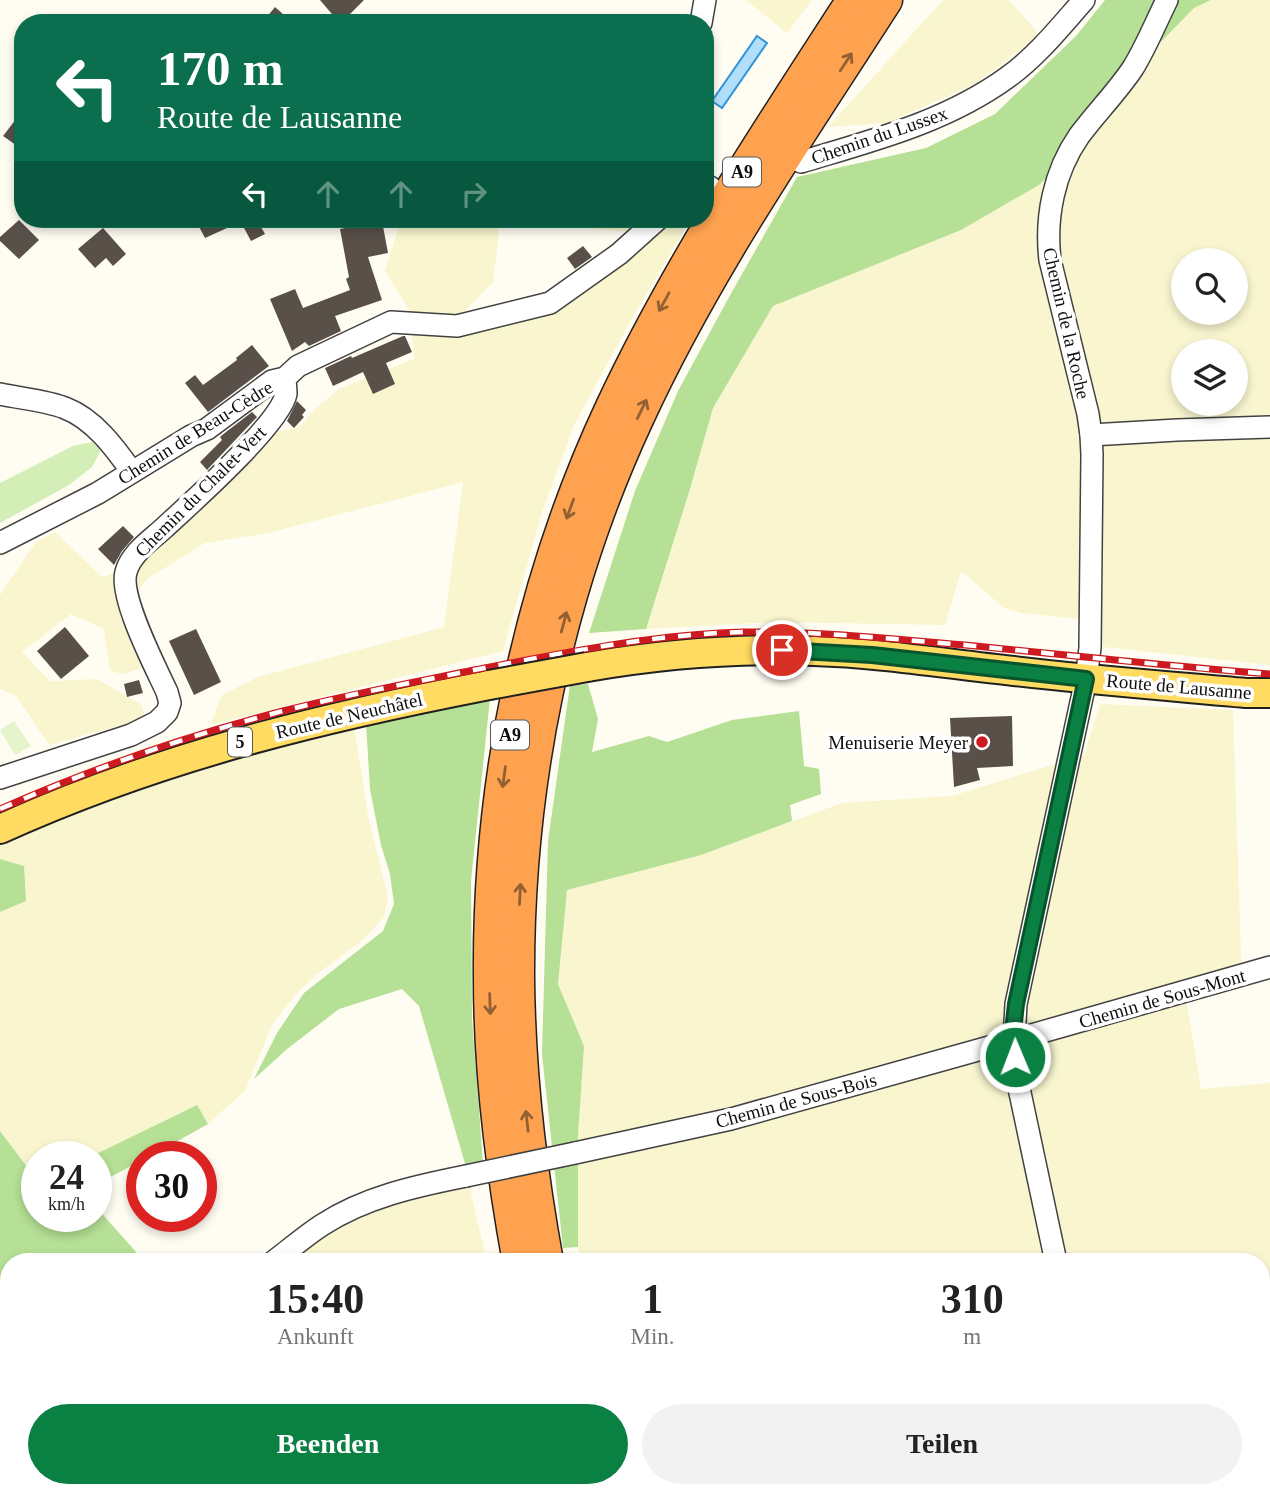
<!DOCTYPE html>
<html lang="de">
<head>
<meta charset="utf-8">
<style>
  :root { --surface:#fff; --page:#f2f2f2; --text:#222; --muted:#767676; --accent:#0b8043 }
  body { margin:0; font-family:"Times New Roman",serif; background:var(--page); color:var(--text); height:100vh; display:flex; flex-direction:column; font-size:26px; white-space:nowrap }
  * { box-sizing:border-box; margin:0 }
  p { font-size:23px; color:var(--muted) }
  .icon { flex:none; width:38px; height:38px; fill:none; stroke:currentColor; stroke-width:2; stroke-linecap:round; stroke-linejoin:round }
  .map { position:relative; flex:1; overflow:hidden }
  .sheet { position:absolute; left:0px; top:1253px; width:1270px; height:245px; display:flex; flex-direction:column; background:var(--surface); border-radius:28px 28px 0 0; box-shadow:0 4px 10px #0003 }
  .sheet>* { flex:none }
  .guide { position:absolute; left:14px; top:14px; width:700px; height:214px; border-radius:28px; box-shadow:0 4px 10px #0003; background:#0b6e4f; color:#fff; overflow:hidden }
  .buttons { position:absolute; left:1171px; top:248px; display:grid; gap:14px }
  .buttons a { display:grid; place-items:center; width:77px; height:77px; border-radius:50%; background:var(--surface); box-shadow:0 4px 10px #0003; font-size:35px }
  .speed { position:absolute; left:21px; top:1141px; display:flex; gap:14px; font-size:35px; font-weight:700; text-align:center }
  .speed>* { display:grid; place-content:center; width:91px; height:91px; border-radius:50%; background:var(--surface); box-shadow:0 4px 10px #0003; line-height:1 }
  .speed small { font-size:18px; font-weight:400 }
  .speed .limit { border:10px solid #d22; background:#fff; color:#111 }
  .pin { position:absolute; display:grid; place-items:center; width:60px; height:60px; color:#fff; margin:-30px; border:4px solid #fff; border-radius:50%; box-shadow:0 2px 7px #0007 }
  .me { position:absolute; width:77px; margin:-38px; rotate:359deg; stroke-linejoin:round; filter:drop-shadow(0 0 5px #0008) }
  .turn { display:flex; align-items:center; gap:24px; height:147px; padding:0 28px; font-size:32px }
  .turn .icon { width:91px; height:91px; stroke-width:2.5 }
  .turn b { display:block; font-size:49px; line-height:60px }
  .lanes { display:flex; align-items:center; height:66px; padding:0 28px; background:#0003; justify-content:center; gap:35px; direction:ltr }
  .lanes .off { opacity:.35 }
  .eta { display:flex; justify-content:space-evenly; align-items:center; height:119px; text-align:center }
  .eta b { font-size:42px; font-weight:600; line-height:49px }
  .button { display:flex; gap:14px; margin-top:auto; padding:14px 28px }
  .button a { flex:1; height:80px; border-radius:42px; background:var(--accent); color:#fff; font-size:28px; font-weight:600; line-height:80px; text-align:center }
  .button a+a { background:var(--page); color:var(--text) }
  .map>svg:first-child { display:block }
  .farmland { fill:#f8f5cf; fill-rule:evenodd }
  .green { fill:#d3eeb7 }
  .forest { fill:#b5e095 }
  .pitch { fill:#e5f4ca }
  .water { fill:#b1dffb; stroke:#3194d9; stroke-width:2 }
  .building { fill:#59504a }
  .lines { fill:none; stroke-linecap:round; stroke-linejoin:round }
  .minor-casing { stroke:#424242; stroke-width:24 }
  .major-casing { stroke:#202020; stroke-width:32 }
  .highway-casing { stroke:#202020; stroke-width:35 }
  .minor { stroke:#fff; stroke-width:21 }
  .major { stroke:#ffdb62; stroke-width:28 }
  .highway { stroke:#ffa250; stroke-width:32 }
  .rail-casing { stroke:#cd1a20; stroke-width:7 }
  .rail { stroke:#fff; stroke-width:4.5; stroke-dasharray:13; stroke-linecap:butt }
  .minor-bridge-casing { stroke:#424242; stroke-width:24; stroke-linecap:butt }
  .major-bridge-casing { stroke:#202020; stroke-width:32; stroke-linecap:butt }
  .minor-bridge { stroke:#fff; stroke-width:21 }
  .major-bridge { stroke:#ffdb62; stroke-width:28 }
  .oneway { stroke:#936033 }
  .route-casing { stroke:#07532c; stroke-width:18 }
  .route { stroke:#0b8043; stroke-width:12 }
  .poi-dot { fill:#cd1a20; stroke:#fff; stroke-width:2.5 }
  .labels { text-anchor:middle; stroke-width:7; stroke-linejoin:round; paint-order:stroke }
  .shield { fill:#fff; stroke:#575757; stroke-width:2 }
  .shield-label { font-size:18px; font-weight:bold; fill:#0f0f0f }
  .street-label { font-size:19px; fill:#0f0f0f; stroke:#fff }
  .poi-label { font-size:19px; fill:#0f0f0f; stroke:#fff; text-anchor:end }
</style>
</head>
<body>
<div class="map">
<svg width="1270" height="1498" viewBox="0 0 1270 1498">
  <rect width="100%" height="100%" fill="#fffdf2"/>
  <!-- farmland -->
  <g class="farmland">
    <path d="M746,0H812L787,33Z"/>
    <path d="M943,0H1009L1039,34L1002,65L971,86L886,123L828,127Z"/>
    <path d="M1211,0H1270V665L1103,647L1078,619L1021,613L1004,608L961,571L945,625L772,622L646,629L690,489L713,408L773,306L961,230L1039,185L1088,138L1157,46L1194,8ZM1183,261H1236V313H1183ZM1183,352H1236V404H1183Z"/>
    <path d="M401,219H495L499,233L493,282L459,317L545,292L605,255L626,232L590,228L594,219H691L632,318L574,425L541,515L503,651L210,725L222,695L258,677L444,627L463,482L268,533L205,543L147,579L127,606L149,666L123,674L110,671L104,629L71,614L22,652L50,681L97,679L142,705L145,719L49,745L16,696L0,689V595L36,542L55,532L102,577L128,569L259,434L298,428L317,407L339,389L414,359L410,311L385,271Z"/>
    <path d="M1100,704L1233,710L1242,986L1186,999L1201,1089L1270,1083V1498H633L631,1489H1262V1262H581L578,1247V1136L584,1046L558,984L567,889L701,855L842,803L952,796L1084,755Z"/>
    <path d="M354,726L369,821L388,897L384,917L364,939L317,974L296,994L272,1025L245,1091L208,1124L196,1105L90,1157H37V1180L0,1131V912L26,901L24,866L0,859V844L72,811L169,777L264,749Z"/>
    <path d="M469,1185L487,1262H286L329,1231L396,1200Z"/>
    <path d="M320,1489H540L542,1498H328Z"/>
  </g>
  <!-- green -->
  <path class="green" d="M92,442L101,450L92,467L69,485L0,523V483L73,446Z"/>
  <!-- forest -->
  <g class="forest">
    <path d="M1105,0H1211L1194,8L1157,46L1088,138L1039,185L961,230L773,306L713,408L690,489L646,629L589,633L635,491L678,391L729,297L797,177L926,148L995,114L1076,36Z"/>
    <path d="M588,684L598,719L592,752L649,736L667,742L732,720L799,711L804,766L819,769L821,794L790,805L792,821L701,855L567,890L558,984L584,1046L578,1136V1247L563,1248L542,1054L548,841L570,685Z"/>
    <path d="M490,698L471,881L472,1019L483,1163L466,1167L419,1006L402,989L339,1009L287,1049L254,1079L277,1033L304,993L383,931L394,904L390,874L381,845L370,789L366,723Z"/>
    <path d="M0,859L24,866L26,901L0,912Z"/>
    <path d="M197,1105L208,1124L149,1157H142V1160L96,1185V1157H90Z"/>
    <path d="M0,1131L37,1180V1216H96V1207L145,1262H9V1489H320L328,1498H0Z"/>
  </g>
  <!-- pitch -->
  <path class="pitch" d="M14,721L31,746L15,755L0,730Z"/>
  <!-- water -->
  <path class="water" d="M757,36L767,43L722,108L712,101Z"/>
  <!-- building -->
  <g class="building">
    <path d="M320,0H364L349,15L343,14L337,20Z"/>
    <path d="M275,7L293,23H262Z"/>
    <path d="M23,110V150L3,136Z"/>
    <path d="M195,219H247L205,238Z"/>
    <path d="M19,220L39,240L19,259L0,241V237Z"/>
    <path d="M257,220L265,234L251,241L243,226Z"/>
    <path d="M382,221L388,253L368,257L382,300L335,316L341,331L309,346L305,342L292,351L270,299L295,289L303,308L350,290L346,279L349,277L340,229Z"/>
    <path d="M103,228L126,254L113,266L106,258L95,268L78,249Z"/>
    <path d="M583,246L592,257L575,269L567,258Z"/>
    <path d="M403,336H405L412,352L386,363L395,384L373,394L363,372L333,386L325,368L351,356L352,358Z"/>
    <path d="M252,345L269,366L208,412L185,383L195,375L203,385L237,360L236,358Z"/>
    <path d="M297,401L306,410L302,415L304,417L294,428L287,421Z"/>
    <path d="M252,412L257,417L207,470L200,462L222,440L220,437L226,432Z"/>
    <path d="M123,526L134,537L122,551L114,565L98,549Z"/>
    <path d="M65,627L89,656L61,679L37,651Z"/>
    <path d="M196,629L221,682L194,695L169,641Z"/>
    <path d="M139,680L143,693L127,697L124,684Z"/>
    <path d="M1012,716L1013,766L977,768L980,780L954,787L950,718Z"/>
  </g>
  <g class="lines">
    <!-- minor casing -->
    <g class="minor-casing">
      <g id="minor">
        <path d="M701,23L705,0"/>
        <path d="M801,162C874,140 946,122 1008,77C1038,55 1060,27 1084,0"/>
        <path d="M705,187H710"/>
        <path d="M0,394C18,398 49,401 65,408C94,419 115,448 132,472"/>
        <path d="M1091,435L1177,430L1270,427"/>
        <path d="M0,543L98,493L191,436L207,429L272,381L285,378L298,366L391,322L457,326L550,303L619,254L658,219"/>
        <path d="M0,778L131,735L157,722L167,712L170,703L167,692C155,666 119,597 126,572C131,553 151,540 164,528C190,504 280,424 286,394C286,389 285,382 285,378"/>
        <path d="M575,1153L731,1119L1014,1040L1270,967"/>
        <path d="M273,1262C289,1250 305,1236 322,1225C365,1197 416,1186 466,1176"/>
        <path d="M1056,1262L1016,1074L1014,1040L1016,1004L1086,679L1090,648L1092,455L1091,435L1088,414L1050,260C1045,217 1054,172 1079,136C1096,113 1117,92 1133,68C1146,47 1156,22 1167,0"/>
        <path d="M0,1347L9,1348"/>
        <path d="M1104,1489L1106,1498"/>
      </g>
    </g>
    <!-- major casing -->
    <g class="major-casing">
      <g id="major">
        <path d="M587,667C662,654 738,648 814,651C881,653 947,664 1014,671C1091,680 1168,686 1246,693H1270"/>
        <path d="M0,829C159,757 319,718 489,685"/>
      </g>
    </g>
    <!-- highway casing -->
    <g class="highway-casing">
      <g id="highway">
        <path d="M519,1262C502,1169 490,1074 490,979C488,784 529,584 612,407C679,264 767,133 853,0"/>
        <path d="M547,1262C530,1169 519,1073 518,979C517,787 556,593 637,419C705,271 798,137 886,0"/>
        <path d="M567,1489L569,1498"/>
        <path d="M595,1489L597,1498"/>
      </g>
    </g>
    <!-- minor -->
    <use href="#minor" class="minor"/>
    <!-- major -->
    <use href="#major" class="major"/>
    <!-- highway -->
    <use href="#highway" class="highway"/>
    <!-- rail casing -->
    <g class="rail-casing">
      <path id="rail" d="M0,809C91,769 186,736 283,711C346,695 410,683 474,670C563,653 653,634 744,632C818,631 892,639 965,645C1067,655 1168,666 1270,674"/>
    </g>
    <!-- rail -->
    <use href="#rail" class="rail"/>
    <!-- minor-bridge casing -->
    <g class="minor-bridge-casing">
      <path id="minor-bridge" d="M466,1176L575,1153"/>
    </g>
    <!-- major-bridge casing -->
    <g class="major-bridge-casing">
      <path id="major-bridge" d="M489,685L587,667"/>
    </g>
    <!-- minor-bridge -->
    <use href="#minor-bridge" class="minor-bridge"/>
    <!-- major-bridge -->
    <use href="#major-bridge" class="major-bridge"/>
  </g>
  <!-- one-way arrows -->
  <defs><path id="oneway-shaft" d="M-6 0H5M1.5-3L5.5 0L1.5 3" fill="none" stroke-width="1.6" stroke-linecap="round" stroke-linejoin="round" transform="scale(1.75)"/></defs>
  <g class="oneway">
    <use href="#oneway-shaft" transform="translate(846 62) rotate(-57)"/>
    <use href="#oneway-shaft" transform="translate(664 302) rotate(119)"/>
    <use href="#oneway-shaft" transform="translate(642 409) rotate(-64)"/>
    <use href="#oneway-shaft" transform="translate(570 509) rotate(110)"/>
    <use href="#oneway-shaft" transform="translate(564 622) rotate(-75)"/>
    <use href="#oneway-shaft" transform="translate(504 777) rotate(98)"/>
    <use href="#oneway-shaft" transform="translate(520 894) rotate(-87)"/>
    <use href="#oneway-shaft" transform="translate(490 1004) rotate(88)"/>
    <use href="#oneway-shaft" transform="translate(527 1121) rotate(-96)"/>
  </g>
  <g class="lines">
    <!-- route casing -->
    <g class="route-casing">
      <path id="route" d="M782,650L872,655L1086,679L1016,1004L1014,1022L1015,1057"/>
    </g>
    <!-- route -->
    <use href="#route" class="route"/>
  </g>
  <!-- markers -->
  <circle class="poi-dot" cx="982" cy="742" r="7"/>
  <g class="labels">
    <!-- shield labels -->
    <g class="shield">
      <rect x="723" y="157.5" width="38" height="29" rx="5"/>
      <rect x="491" y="720.5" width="38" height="29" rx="5"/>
      <rect x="228" y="727.5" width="24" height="29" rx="5"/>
    </g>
    <g class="shield-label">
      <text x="742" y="178">A9</text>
      <text x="510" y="741">A9</text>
      <text x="240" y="748">5</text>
    </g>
    <!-- street labels -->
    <g class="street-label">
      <text transform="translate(879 135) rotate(-19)" y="7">Chemin du Lussex</text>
      <text transform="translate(1067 323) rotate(77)" y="7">Chemin de la Roche</text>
      <text transform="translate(195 432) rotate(-32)" y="7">Chemin de Beau-Cèdre</text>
      <text transform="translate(200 491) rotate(-45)" y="7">Chemin du Chalet-Vert</text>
      <text transform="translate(1179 686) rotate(5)" y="7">Route de Lausanne</text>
      <text transform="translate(349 715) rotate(-13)" y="7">Route de Neuchâtel</text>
      <text transform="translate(1162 998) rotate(-16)" y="7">Chemin de Sous-Mont</text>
      <text transform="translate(796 1100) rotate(-15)" y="7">Chemin de Sous-Bois</text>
    </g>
    <!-- poi labels -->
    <g class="poi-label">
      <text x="968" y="749">Menuiserie Meyer</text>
    </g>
  </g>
</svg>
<div class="buttons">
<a><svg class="icon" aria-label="search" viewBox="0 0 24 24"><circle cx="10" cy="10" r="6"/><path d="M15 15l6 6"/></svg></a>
<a><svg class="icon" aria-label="layers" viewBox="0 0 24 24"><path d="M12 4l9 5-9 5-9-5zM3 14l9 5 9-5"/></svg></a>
</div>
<div class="speed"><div>24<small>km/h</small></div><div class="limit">30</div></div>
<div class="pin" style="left:782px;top:650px;background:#d93025"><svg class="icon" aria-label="arrive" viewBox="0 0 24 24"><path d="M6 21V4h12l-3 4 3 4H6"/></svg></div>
<svg class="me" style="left:1015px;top:1057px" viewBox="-20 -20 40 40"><circle r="17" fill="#0b8043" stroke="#fff" stroke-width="3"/><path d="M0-11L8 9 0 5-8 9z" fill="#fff"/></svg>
<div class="guide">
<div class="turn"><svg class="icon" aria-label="left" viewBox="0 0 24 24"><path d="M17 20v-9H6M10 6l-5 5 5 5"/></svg><div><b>170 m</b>Route de Lausanne</div></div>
<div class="lanes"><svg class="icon" aria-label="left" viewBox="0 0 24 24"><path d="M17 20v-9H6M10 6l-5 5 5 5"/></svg><svg class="icon off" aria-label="ahead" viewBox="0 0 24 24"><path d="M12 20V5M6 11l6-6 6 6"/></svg><svg class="icon off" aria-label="ahead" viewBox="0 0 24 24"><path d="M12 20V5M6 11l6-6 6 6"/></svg><svg class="icon off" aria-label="right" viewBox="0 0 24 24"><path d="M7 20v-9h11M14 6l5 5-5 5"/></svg></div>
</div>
<section class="sheet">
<div class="eta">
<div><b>15:40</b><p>Ankunft</p></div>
<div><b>1</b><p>Min.</p></div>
<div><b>310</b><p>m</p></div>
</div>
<div class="button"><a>Beenden</a><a>Teilen</a></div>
</section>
</div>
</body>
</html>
